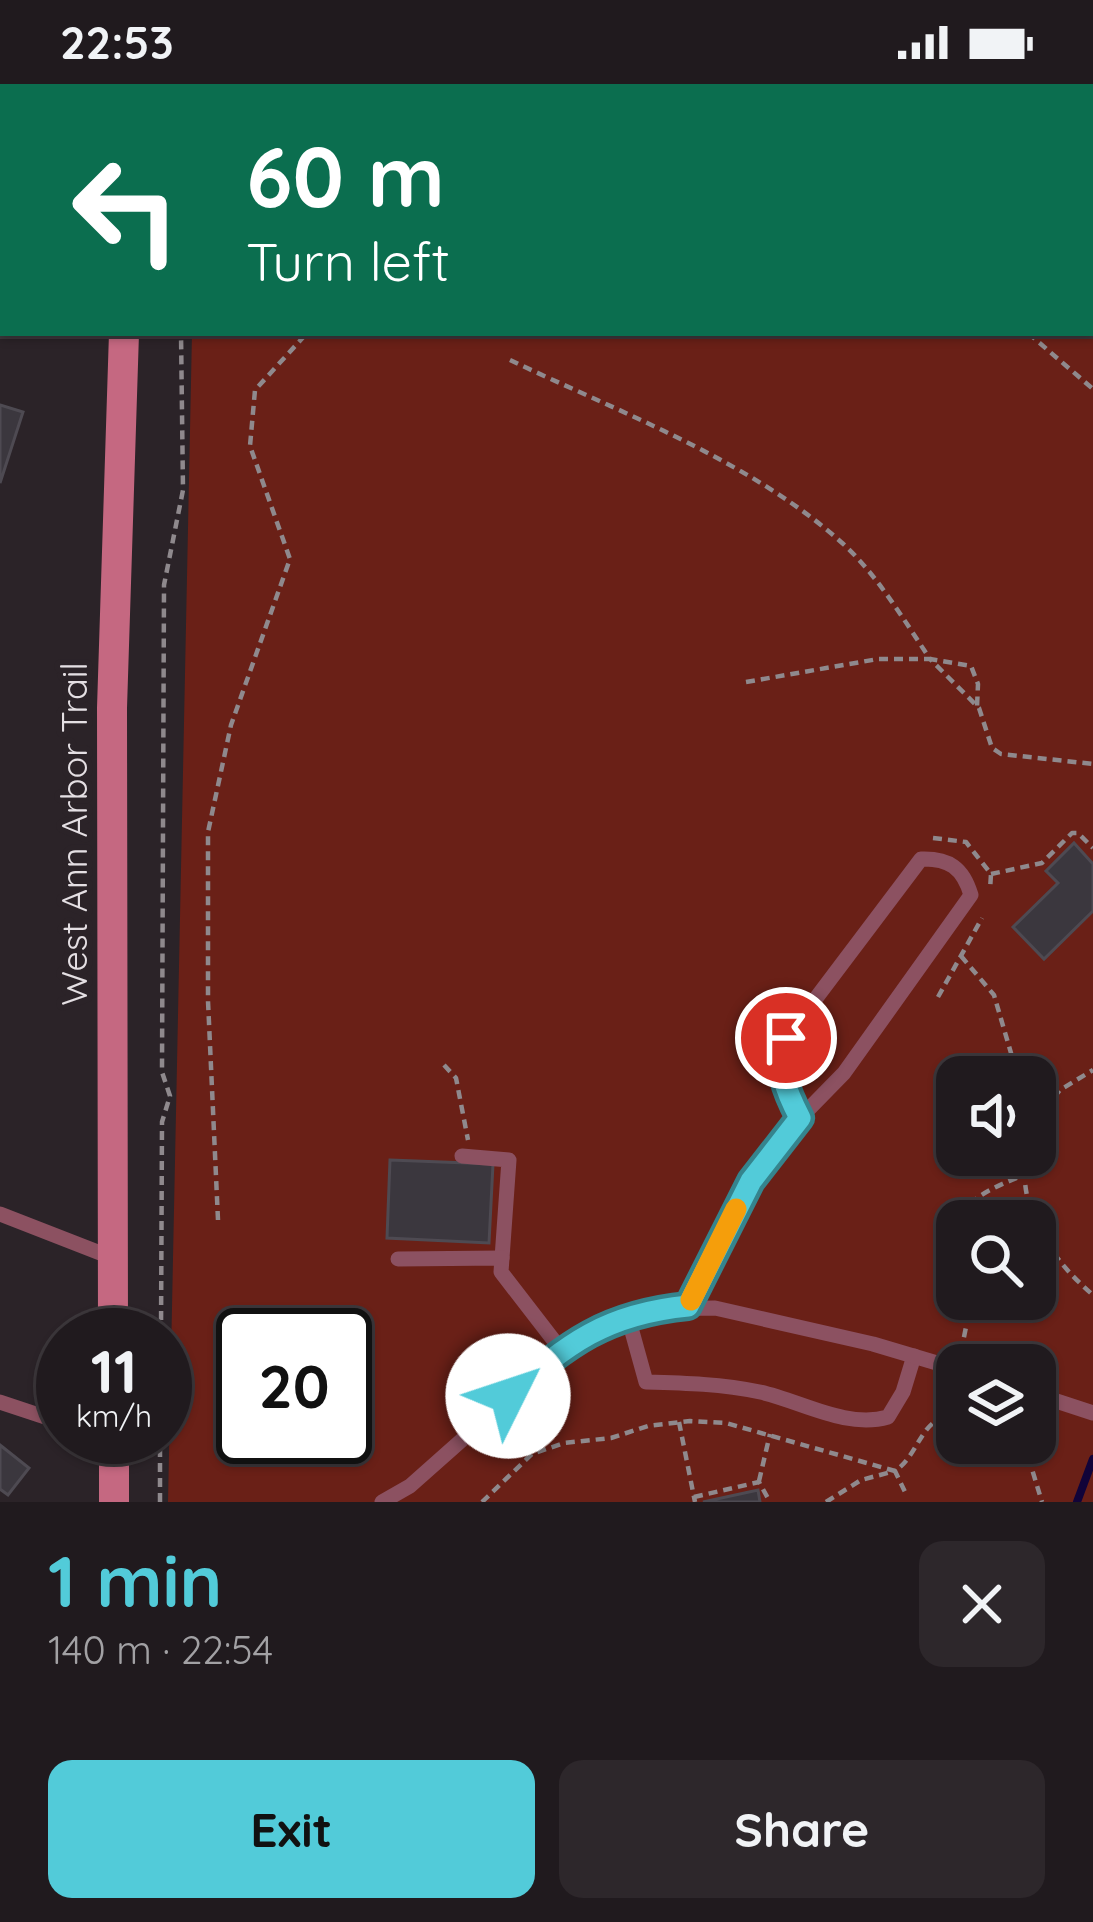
<!DOCTYPE html>
<html lang="en">
<head>
<meta charset="utf-8">
<style>
  :root { --surface:#201a1e; --page:#2d272b; --text:#f1f3f6; --muted:#a2a1a4; --line:#3d383c; --accent:#52cbd9 }
  body { margin:0; font-family:Quicksand,sans-serif; background:var(--page); color:var(--text); height:100vh; display:flex; flex-direction:column; font-size:45px; white-space:nowrap }
  * { box-sizing:border-box; margin:0 }
  p { font-size:39px; color:var(--muted) }
  .icon { flex:none; width:66px; height:66px; fill:none; stroke:currentColor; stroke-width:2; stroke-linecap:round; stroke-linejoin:round }
  .map { position:relative; height:1418px; overflow:hidden }
  .details { display:flex; flex-direction:column; background:var(--surface); flex:1 }
  .details>* { flex:none }
  .top-card { position:absolute; left:0px; top:0px; width:1095px; height:252px; box-shadow:0 3px 9px #0004,0 0 0 3px var(--line); background:#0b6e4f; color:#fff; overflow:hidden }
  .controls { position:absolute; left:936px; top:972px; display:grid; gap:24px }
  .controls a { display:grid; place-items:center; width:120px; height:120px; border-radius:24px; background:var(--surface); box-shadow:0 3px 9px #0004,0 0 0 3px var(--line); font-size:60px }
  .speed { position:absolute; left:36px; top:1224px; display:flex; gap:24px; font-size:60px; font-weight:700; text-align:center }
  .speed>* { display:grid; place-content:center; width:156px; height:156px; border-radius:50%; background:var(--surface); box-shadow:0 3px 9px #0004,0 0 0 3px var(--line); line-height:1 }
  .speed small { font-size:30px; font-weight:400 }
  .speed .limit { border:6px solid #111; border-radius:18px; background:#fff; color:#111 }
  .pin { position:absolute; display:grid; place-items:center; width:102px; height:102px; color:#fff; margin:-51px; border:6px solid #fff; border-radius:50%; box-shadow:0 3px 12px #0007 }
  .me { position:absolute; width:132px; margin:-66px; rotate:49deg; stroke-linejoin:round; filter:drop-shadow(0 0 9px #0008) }
  .turn { display:flex; align-items:center; gap:42px; height:252px; padding:0 48px; font-size:54px }
  .turn .icon { width:156px; height:156px; stroke-width:2.5 }
  .turn b { display:block; font-size:84px; line-height:102px }
  .round { display:grid; place-items:center; flex:none; width:126px; height:126px; border-radius:24px; background:var(--page) }
  .summary { display:flex; align-items:center; justify-content:space-between; height:204px; padding:0 48px }
  h1 { font-size:72px; font-weight:700; line-height:90px; color:var(--accent) }
  .cta { display:flex; gap:24px; margin-top:auto; padding:24px 48px }
  .cta a { flex:1; height:138px; border-radius:24px; background:var(--accent); color:#111; font-size:48px; font-weight:700; line-height:138px; text-align:center }
  .cta a+a { background:var(--page); color:var(--text) }
  .status { display:flex; justify-content:space-between; align-items:center; height:84px; padding:0 60px; background:var(--surface); direction:ltr }
  .status svg { height:33px; fill:currentColor }
  .map>svg:first-child { display:block }
  .green { fill:#6a2017; fill-rule:evenodd }
  .lines { fill:none; stroke-linecap:round; stroke-linejoin:round }
  .stream { stroke:#110339; stroke-width:8 }
  .building { fill:#3b373e; stroke:#4e4a52; stroke-width:3 }
  .path { stroke:#8f898d; stroke-width:4.5; stroke-dasharray:9 6; stroke-linecap:butt }
  .lane { stroke:#8c5161; stroke-width:15 }
  .secondary { stroke:#c56881; stroke-width:30 }
  .route-casing { stroke:#35848d; stroke-width:30 }
  .route { stroke:#52cbd9; stroke-width:21 }
  .slow { stroke:#f59e0b; stroke-width:21 }
  .labels { text-anchor:middle; stroke-width:12; stroke-linejoin:round; paint-order:stroke }
  .street-label { font-size:36px; fill:#e4dfe3; stroke:#2b2328 }
</style>
</head>
<body>
<div class="status"><b>22:53</b><svg viewBox="0 0 49 12"><path d="M0 12V9h3v3zM5 12V6h3v6zM10 12V3h3v9zM15 12V0h3v12zM26 1h20v11H26zM47 4h2v5h-2z"/></svg></div>
<div class="map">
<svg width="1093" height="1418" viewBox="0 0 1093 1418">
  <rect width="100%" height="100%" fill="#2b2328"/>
  <!-- green -->
  <path class="green" d="M196,0H1093V1418H168L192,249H1092V3ZM957,993H1035V1071H957ZM957,1137H1035V1215H957ZM243,1251H345V1353H243ZM957,1281H1035V1359H957Z"/>
  <g class="lines">
    <!-- stream -->
    <path class="stream" d="M1077,1418L1093,1375"/>
  </g>
  <!-- building -->
  <g class="building">
    <path d="M0,0H18L3,3V64Z"/>
    <path d="M0,321L23,328L0,399Z"/>
    <path d="M1074,759L1093,780V827L1044,875L1013,843L1058,799L1046,787Z"/>
    <path d="M390,1076L493,1080L489,1159L387,1154Z"/>
    <path d="M0,1361L29,1384L8,1411L0,1405Z"/>
    <path d="M758,1406L760,1418H703Z"/>
  </g>
  <g class="lines">
    <!-- path -->
    <g class="path">
      <path d="M729,0L739,3"/>
      <path d="M974,0L982,3"/>
      <path d="M201,3V0"/>
      <path d="M451,3L453,0"/>
      <path d="M648,3L649,0"/>
      <path d="M833,3L838,0"/>
      <path d="M1028,249L1093,305"/>
      <path d="M510,276C619,328 751,377 841,458C876,489 904,536 930,575L971,582L978,600L977,623"/>
      <path d="M746,598L878,575H930L979,624L992,664L1001,670L1093,680"/>
      <path d="M933,754L966,758L991,790L990,806"/>
      <path d="M991,790L1042,779L1072,749H1078L1093,764"/>
      <path d="M961,872L994,911L1018,993"/>
      <path d="M938,913L982,834"/>
      <path d="M444,981L456,994L468,1056"/>
      <path d="M1035,1037L1060,1006L1093,986"/>
      <path d="M1026,1071C1017,1126 1052,1176 1093,1211"/>
      <path d="M218,1136L208,917V748L231,641L290,475L250,362L255,306L307,249"/>
      <path d="M957,1191C947,1130 966,1113 1022,1092"/>
      <path d="M161,1251L162,1038L170,1012L162,988L164,501L183,406L181,249"/>
      <path d="M961,1268L966,1243L961,1215"/>
      <path d="M946,1331L949,1302"/>
      <path d="M679,1338L695,1418"/>
      <path d="M1024,1359L1042,1418"/>
      <path d="M759,1397L770,1350"/>
      <path d="M694,1413L759,1398L770,1418"/>
      <path d="M160,1418V1353"/>
      <path d="M482,1418L532,1370L564,1359L611,1354L648,1342L690,1337L726,1339L895,1387C920,1371 921,1329 957,1332"/>
      <path d="M826,1418L861,1396L895,1387L906,1410"/>
    </g>
    <!-- lane -->
    <g class="lane">
      <path d="M282,3L283,0"/>
      <path d="M411,3L413,0"/>
      <path d="M462,1072L509,1076L502,1174"/>
      <path d="M0,1130L113,1174"/>
      <path d="M398,1175L502,1174L501,1188L562,1267"/>
      <path d="M688,1222L751,1097L800,1034L844,989L971,811C963,784 949,774 921,775L786,954C776,984 786,1007 800,1034"/>
      <path d="M628,1233L646,1298C685,1299 722,1300 760,1308C801,1317 846,1345 888,1333L903,1308L914,1272"/>
      <path d="M1035,1310L1093,1329"/>
      <path d="M0,1318L63,1339"/>
      <path d="M382,1418L410,1402L570,1260L611,1237L657,1225L715,1224L873,1260L957,1285"/>
    </g>
    <!-- secondary -->
    <g class="secondary">
      <path d="M125,3L126,0"/>
      <path d="M113,1251L112,624L124,249"/>
      <path d="M114,1418V1353"/>
    </g>
  </g>
  <g class="lines">
    <!-- route casing -->
    <g class="route-casing">
      <path id="route" d="M508,1312C568,1259 606,1230 688,1222L751,1097L800,1034C786,1007 776,984 786,954"/>
    </g>
    <!-- route -->
    <use href="#route" class="route"/>
    <!-- slow -->
    <path class="slow" d="M691,1216L736,1125"/>
  </g>
  <g class="labels">
    <!-- street labels -->
    <g class="street-label">
      <text transform="translate(74 750) rotate(-90)" y="13">West Ann Arbor Trail</text>
    </g>
  </g>
</svg>
<div class="controls">
<a><svg class="icon" aria-label="sound" viewBox="0 0 24 24"><path d="M4 9h4l5-4v14l-5-4H4zM17 9q2 3 0 6"/></svg></a>
<a><svg class="icon" aria-label="search" viewBox="0 0 24 24"><circle cx="10" cy="10" r="6"/><path d="M15 15l6 6"/></svg></a>
<a><svg class="icon" aria-label="layers" viewBox="0 0 24 24"><path d="M12 4l9 5-9 5-9-5zM3 14l9 5 9-5"/></svg></a>
</div>
<div class="speed"><div>11<small>km/h</small></div><div class="limit">20</div></div>
<div class="pin" style="left:786px;top:954px;background:#d93025"><svg class="icon" aria-label="arrive" viewBox="0 0 24 24"><path d="M6 21V4h12l-3 4 3 4H6"/></svg></div>
<svg class="me" style="left:508px;top:1312px" viewBox="-20 -20 40 40"><circle r="19" fill="#fff"/><path d="M0-13L10 11 0 6-10 11z" fill="#52cbd9"/></svg>
<div class="top-card">
<div class="turn"><svg class="icon" aria-label="left" viewBox="0 0 24 24"><path d="M17 20v-9H6M10 6l-5 5 5 5"/></svg><div><b>60 m</b>Turn left</div></div>
</div>
</div>
<section class="details">
<div class="summary"><div><h1>1 min</h1><p>140 m · 22:54</p></div><a class="round"><svg class="icon" aria-label="close" viewBox="0 0 24 24"><path d="M6 6l12 12M18 6L6 18"/></svg></a></div>
<div class="cta"><a>Exit</a><a>Share</a></div>
</section>
</body>
</html>
